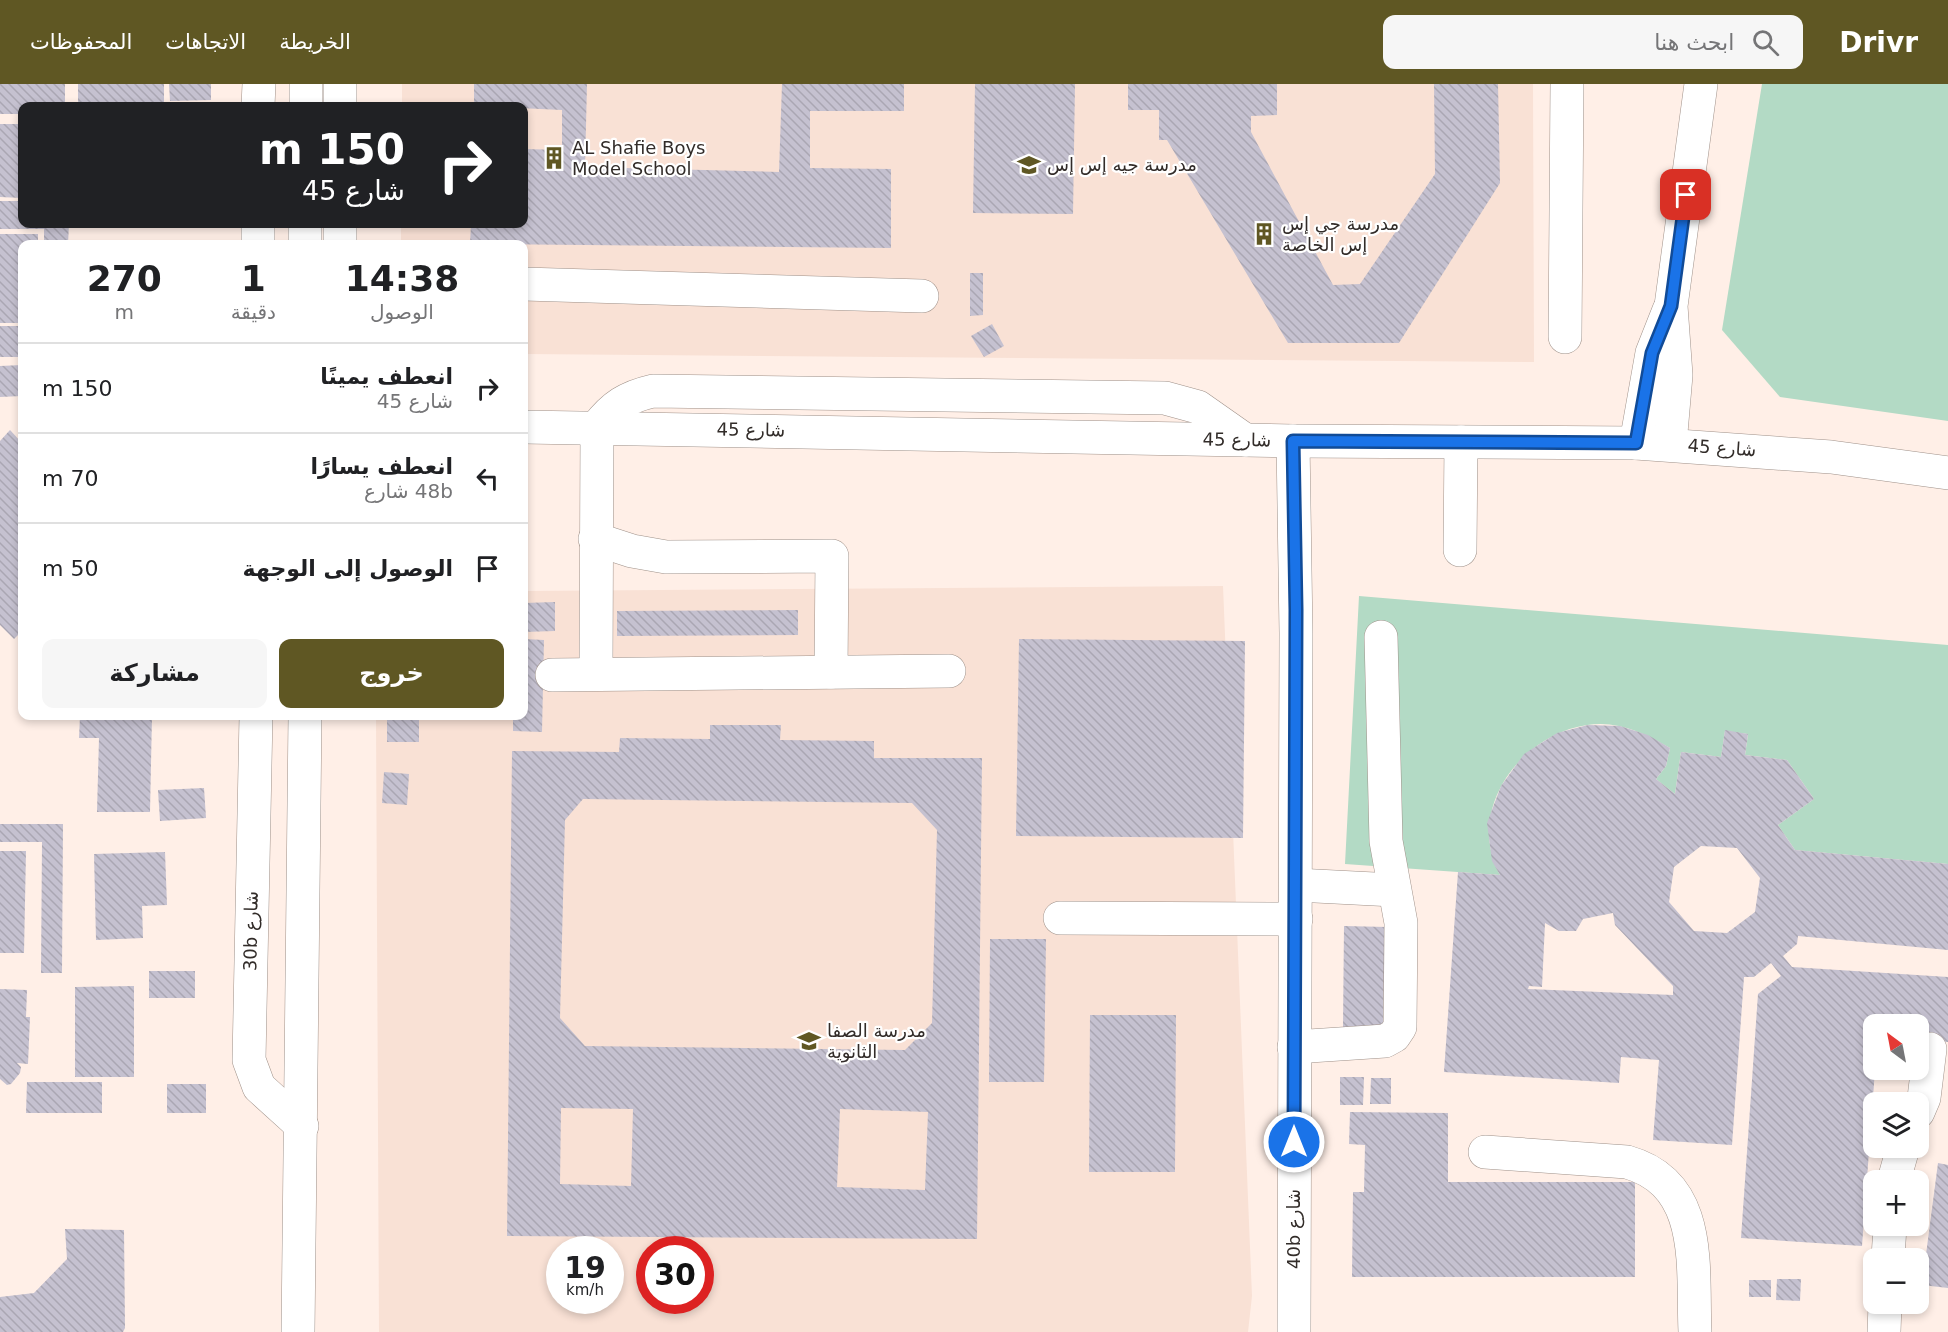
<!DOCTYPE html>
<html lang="ar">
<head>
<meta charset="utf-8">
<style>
  :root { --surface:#fff; --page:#f6f6f6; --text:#202124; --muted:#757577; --line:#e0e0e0; --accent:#5f5723 }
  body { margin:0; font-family:"DejaVu Sans","Noto Naskh Arabic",sans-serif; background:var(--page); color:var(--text); direction:rtl; height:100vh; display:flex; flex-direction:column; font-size:22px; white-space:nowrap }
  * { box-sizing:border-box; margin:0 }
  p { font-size:20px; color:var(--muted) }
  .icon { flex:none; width:33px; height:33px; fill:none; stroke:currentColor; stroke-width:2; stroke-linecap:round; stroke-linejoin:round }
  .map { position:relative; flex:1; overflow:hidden; direction:ltr }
  .drawer { position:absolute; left:18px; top:156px; width:510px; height:480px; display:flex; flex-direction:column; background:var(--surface); border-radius:12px; box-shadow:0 3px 9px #0003; direction:rtl }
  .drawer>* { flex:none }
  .banner { position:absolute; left:18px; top:18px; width:510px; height:126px; border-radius:12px; box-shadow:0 3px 9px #0003; direction:rtl; background:#202124; color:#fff; overflow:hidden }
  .needle { width:39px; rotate:328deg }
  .buttons { position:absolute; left:1863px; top:930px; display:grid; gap:12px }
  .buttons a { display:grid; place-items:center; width:66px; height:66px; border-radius:12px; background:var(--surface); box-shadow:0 3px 9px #0003; font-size:30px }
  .speed { position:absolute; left:546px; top:1152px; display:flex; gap:12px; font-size:30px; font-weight:700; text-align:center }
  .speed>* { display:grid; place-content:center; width:78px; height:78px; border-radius:50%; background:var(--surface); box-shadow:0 3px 9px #0003; line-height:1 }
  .speed small { font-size:15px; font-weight:400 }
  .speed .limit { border:9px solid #d22; background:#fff; color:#111 }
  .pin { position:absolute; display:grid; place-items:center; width:51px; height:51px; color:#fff; margin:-26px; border-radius:12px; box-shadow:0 3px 9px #0006 }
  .me { position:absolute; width:66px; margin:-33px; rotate:0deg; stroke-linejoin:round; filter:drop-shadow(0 0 4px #0008) }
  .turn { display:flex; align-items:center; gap:21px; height:126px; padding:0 24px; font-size:27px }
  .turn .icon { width:78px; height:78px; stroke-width:2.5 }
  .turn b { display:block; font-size:42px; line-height:51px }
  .eta { display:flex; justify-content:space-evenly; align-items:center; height:102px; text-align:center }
  .eta b { font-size:36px; font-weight:700; line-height:42px }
  .button { display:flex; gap:12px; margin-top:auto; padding:12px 24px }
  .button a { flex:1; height:69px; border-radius:12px; background:var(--accent); color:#fff; font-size:24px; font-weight:700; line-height:69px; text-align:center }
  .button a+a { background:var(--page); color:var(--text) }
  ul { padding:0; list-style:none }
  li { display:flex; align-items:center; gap:18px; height:90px; padding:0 24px; border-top:2px solid var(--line) }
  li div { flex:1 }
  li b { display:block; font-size:22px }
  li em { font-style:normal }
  header { display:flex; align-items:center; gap:36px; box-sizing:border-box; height:84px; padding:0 30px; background:var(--accent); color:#fff }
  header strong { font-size:28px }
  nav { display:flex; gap:33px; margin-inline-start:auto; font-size:21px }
  .search { width:420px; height:54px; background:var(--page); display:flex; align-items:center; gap:15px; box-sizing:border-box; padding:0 21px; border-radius:12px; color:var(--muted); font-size:22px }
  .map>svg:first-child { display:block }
  .built { fill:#f9e1d5; fill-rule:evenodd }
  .green { fill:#b3dac5 }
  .building { fill:url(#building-back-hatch); fill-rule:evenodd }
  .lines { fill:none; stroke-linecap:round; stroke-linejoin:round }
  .minor-casing { stroke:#9f9189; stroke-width:34 }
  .minor { stroke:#fff; stroke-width:33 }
  .route-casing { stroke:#114b97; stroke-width:15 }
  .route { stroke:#1a73e8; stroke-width:10 }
  .labels { text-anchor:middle; stroke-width:4.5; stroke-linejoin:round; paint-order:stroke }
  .poi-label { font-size:18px; fill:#322c29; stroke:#fff; text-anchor:start }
  .street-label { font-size:18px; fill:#322c29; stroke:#fff }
</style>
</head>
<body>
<header>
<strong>Drivr</strong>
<div class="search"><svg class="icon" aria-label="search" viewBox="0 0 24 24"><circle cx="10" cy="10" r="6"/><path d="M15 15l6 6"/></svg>ابحث هنا</div>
<nav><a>الخريطة</a><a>الاتجاهات</a><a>المحفوظات</a></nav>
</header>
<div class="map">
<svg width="1948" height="1248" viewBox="0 0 1948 1248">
  <defs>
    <pattern id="building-back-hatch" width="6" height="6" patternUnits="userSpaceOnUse" patternTransform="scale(1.5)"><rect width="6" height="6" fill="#c5c1d0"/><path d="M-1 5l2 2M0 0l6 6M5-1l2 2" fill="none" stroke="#aaa6b3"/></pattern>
  </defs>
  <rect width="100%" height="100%" fill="#ffefe7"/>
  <!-- built -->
  <g class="built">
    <path d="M402,0H1533L1534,278L524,270V160H401V140H524V22H402Z"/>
    <path d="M1223,502L1252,1212L1248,1248H379L376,632H524V507ZM560,1166H610V1216H560ZM650,1166H700V1216H650Z"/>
  </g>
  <!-- green -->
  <g class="green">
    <path d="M1762,0H1948V337L1780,313L1722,246Z"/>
    <path d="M1359,512L1948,561V780L1795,766L1778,741L1814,715L1787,676L1745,671L1748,650L1725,647L1721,673L1681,668L1675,710L1656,695L1666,682L1670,664C1645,649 1617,636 1587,641C1520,651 1465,726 1500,791L1345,780Z"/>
  </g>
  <!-- building -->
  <g class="building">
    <path d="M0,0H65V22H22V30H0Z"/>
    <rect x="78" y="0" width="86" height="22"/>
    <path d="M169,0H211V16L170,17Z"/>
    <path d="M474,0H587L585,83L779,88L782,0H904V27H810V84L891,85V164L470,160L471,140H524V65L562,66V26L474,22Z"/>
    <path d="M975,0H1075L1073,130L973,129Z"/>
    <path d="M1128,0H1277V31L1251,32V48L1333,201L1360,200L1435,90L1434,0H1498L1500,99L1399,259H1288L1167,56H1159V26H1128Z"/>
    <path d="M0,40H22V114L0,113Z"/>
    <path d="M0,117H22V140H69L68,160H44V145H0Z"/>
    <path d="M0,150H38V160H22V239H0Z"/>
    <path d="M970,189H983V231L970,232Z"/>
    <path d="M992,240L1004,262L984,273L971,252Z"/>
    <rect x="0" y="242" width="18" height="31"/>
    <path d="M22,281V312L0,313V282Z"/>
    <path d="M10,346L22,359V547L14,555L0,541V357Z"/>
    <path d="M555,518V547L524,548V519Z"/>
    <path d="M798,526V551L617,552V527Z"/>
    <path d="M524,555L544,556L542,648L513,647V632H524Z"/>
    <path d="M1019,555L1245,557L1243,754L1016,752Z"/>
    <path d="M80,632H152L150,728H97L99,654H79Z"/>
    <rect x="387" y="632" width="32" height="26"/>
    <path d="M710,641H781L780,656L874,657V674H982L977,1155L507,1152L512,667L619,668L620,654L710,655ZM583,715L912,719L937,746L932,939L905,966L585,962L560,934L565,736ZM561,1024L633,1025L631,1102L560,1100ZM840,1025L928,1028L925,1106L837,1103Z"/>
    <path d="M1588,641L1620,642L1648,651L1670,664L1666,682L1656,695L1675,710L1681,668L1721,673L1725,646L1748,650L1745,671L1787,676L1814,715L1778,741L1795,766L1948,780V866L1798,852L1797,860L1783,872L1792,883L1948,893V958L1918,956V940H1874L1875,986L1862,1162L1741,1154L1758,910L1781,892L1771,879L1754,893H1744L1732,1061L1653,1056L1659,976L1621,973L1619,999L1444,988L1458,788L1500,791L1492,777L1487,739L1501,702L1524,670L1557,649ZM1701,762L1737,764L1760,794L1755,828L1727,849L1694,847L1669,818L1674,783ZM1613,829L1615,841L1673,902V911L1528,905L1529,902L1542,903L1545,839L1559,847H1576L1583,835Z"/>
    <path d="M384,688L409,690L407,721L382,719Z"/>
    <path d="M204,704L206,734L160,737L158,706Z"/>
    <path d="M0,740H63L62,889H41L42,758H0Z"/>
    <path d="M0,767H26L24,869H0Z"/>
    <path d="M165,768L167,821L142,822L143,854L96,856L94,770Z"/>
    <path d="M1344,842L1387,843L1386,943H1343Z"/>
    <path d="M990,855H1046L1044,998H989Z"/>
    <rect x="149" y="887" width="46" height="27"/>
    <path d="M134,902V993H75V903Z"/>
    <path d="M0,905L27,906L26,933H30L28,980L17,979L21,983L20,989L11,1000L7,1001L0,995Z"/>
    <path d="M1090,931H1176L1175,1088H1089Z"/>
    <path d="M1340,993H1364L1363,1021H1340Z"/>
    <path d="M1371,994H1391V1020H1370Z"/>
    <path d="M27,998H102V1029H26Z"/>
    <rect x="167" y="1000" width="39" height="29"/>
    <path d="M1350,1028L1448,1029V1098H1635V1193H1352L1353,1108H1364L1365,1061L1349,1060Z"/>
    <path d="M1938,1079L1948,1081V1204L1922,1201Z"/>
    <path d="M65,1145L124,1146L125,1244L123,1248H0V1213L34,1209L67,1175Z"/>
    <path d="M1777,1195H1801L1800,1217L1776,1216Z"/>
    <rect x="1749" y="1196" width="22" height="17"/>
  </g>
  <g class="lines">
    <!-- minor casing -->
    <g class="minor-casing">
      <g id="minor">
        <path d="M258,22L259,0"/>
        <path d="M306,22V0"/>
        <path d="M340,22V0"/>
        <path d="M258,140V160"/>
        <path d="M305,160V140"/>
        <path d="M340,160V140"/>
        <path d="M524,200L922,212"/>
        <path d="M1565,253L1567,0"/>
        <path d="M524,343L1293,357L1636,359L1831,373L1948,389"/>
        <path d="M1293,357L1296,549L1294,1248"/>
        <path d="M1636,359L1652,269L1669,226"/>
        <path d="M1670,360L1676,291L1671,222L1701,0"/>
        <path d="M595,455L632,467L666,473L832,472L831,588"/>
        <path d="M1460,466L1461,358"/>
        <path d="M596,590L597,343C613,322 627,313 653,307L1165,314L1198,323L1245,356"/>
        <path d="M552,591L949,587"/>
        <path d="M256,632L249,976L259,1003L302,1042"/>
        <path d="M1296,801L1394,806"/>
        <path d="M1060,834L1296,835"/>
        <path d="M1294,963L1385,957L1394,952L1400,943L1401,839L1386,757L1381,553"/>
        <path d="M1918,1028L1924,1014L1930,965"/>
        <path d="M1485,1068L1627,1078C1705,1100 1692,1184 1695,1248"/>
        <path d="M1894,1096L1903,1064"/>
        <path d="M1888,1174L1890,1142"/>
        <path d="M298,1248L305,632"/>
        <path d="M1884,1248L1885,1220"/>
      </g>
    </g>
    <!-- minor -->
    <use href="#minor" class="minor"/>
  </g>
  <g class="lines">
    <!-- route casing -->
    <g class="route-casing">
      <path id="route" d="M1294,1058L1296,526L1293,357L1636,359L1652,269L1671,222L1686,111"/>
    </g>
    <!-- route -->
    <use href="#route" class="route"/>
  </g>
  <!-- icons -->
  <defs>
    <g id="building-bare" transform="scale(1.8)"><path d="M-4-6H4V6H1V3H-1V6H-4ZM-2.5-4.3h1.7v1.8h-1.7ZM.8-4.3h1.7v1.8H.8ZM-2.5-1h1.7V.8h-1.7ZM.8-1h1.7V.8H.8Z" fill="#5f5723" stroke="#fff" stroke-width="2.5" paint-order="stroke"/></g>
    <g id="school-bare" transform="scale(1.8)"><path d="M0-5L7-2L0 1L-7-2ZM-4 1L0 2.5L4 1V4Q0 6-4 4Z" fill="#5f5723" stroke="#fff" stroke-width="2.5" paint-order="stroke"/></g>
  </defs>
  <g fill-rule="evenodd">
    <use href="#building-bare" x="554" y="74"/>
    <use href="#school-bare" x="1029" y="81"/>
    <use href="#building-bare" x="1264" y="150"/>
    <use href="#school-bare" x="809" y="957"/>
  </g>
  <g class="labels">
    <!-- poi labels -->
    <g class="poi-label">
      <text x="572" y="70">AL Shafie Boys<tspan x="572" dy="21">Model School</tspan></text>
      <text x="1047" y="87">مدرسة جيه إس إس</text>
      <text x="1282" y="146">مدرسة جي إس<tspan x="1282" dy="21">إس الخاصة</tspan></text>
      <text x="827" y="953">مدرسة الصفا<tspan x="827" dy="21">الثانوية</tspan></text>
    </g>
    <!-- street labels -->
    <g class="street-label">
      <text transform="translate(751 346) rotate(1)" y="6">شارع 45</text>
      <text transform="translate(1237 356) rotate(1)" y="6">شارع 45</text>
      <text transform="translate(1722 364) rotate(4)" y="6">شارع 45</text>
      <text transform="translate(251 847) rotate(-89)" y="6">30b شارع</text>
      <text transform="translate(1294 1145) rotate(-90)" y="6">40b شارع</text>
    </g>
  </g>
</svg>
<div class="buttons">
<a><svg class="needle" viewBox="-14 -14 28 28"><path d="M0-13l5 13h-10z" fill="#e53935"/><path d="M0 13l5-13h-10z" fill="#757577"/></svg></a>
<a><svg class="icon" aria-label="layers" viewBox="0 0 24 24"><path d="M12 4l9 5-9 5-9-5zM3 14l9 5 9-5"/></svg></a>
<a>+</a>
<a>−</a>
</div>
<div class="speed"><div>19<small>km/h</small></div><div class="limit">30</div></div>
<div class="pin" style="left:1686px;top:111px;background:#d93025"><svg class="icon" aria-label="arrive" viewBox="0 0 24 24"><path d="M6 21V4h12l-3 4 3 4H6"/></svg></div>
<svg class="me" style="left:1294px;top:1058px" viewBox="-20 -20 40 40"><circle r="17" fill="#1a73e8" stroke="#fff" stroke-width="3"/><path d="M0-11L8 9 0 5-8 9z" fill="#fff"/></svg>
<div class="banner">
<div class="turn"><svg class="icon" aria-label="right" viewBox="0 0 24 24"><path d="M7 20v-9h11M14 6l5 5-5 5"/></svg><div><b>150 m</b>شارع 45</div></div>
</div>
<section class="drawer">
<div class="eta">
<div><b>14:38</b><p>الوصول</p></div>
<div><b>1</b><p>دقيقة</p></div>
<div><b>270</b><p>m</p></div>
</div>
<ul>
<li><svg class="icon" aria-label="right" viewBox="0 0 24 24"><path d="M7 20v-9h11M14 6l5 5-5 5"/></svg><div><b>انعطف يمينًا</b><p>شارع 45</p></div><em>150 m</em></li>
<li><svg class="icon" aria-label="left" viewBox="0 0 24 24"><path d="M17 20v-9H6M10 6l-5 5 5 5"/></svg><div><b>انعطف يسارًا</b><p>48b شارع</p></div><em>70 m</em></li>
<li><svg class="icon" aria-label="arrive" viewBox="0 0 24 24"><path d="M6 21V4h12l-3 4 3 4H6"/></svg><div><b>الوصول إلى الوجهة</b></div><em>50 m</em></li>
</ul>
<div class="button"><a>خروج</a><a>مشاركة</a></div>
</section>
</div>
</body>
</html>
